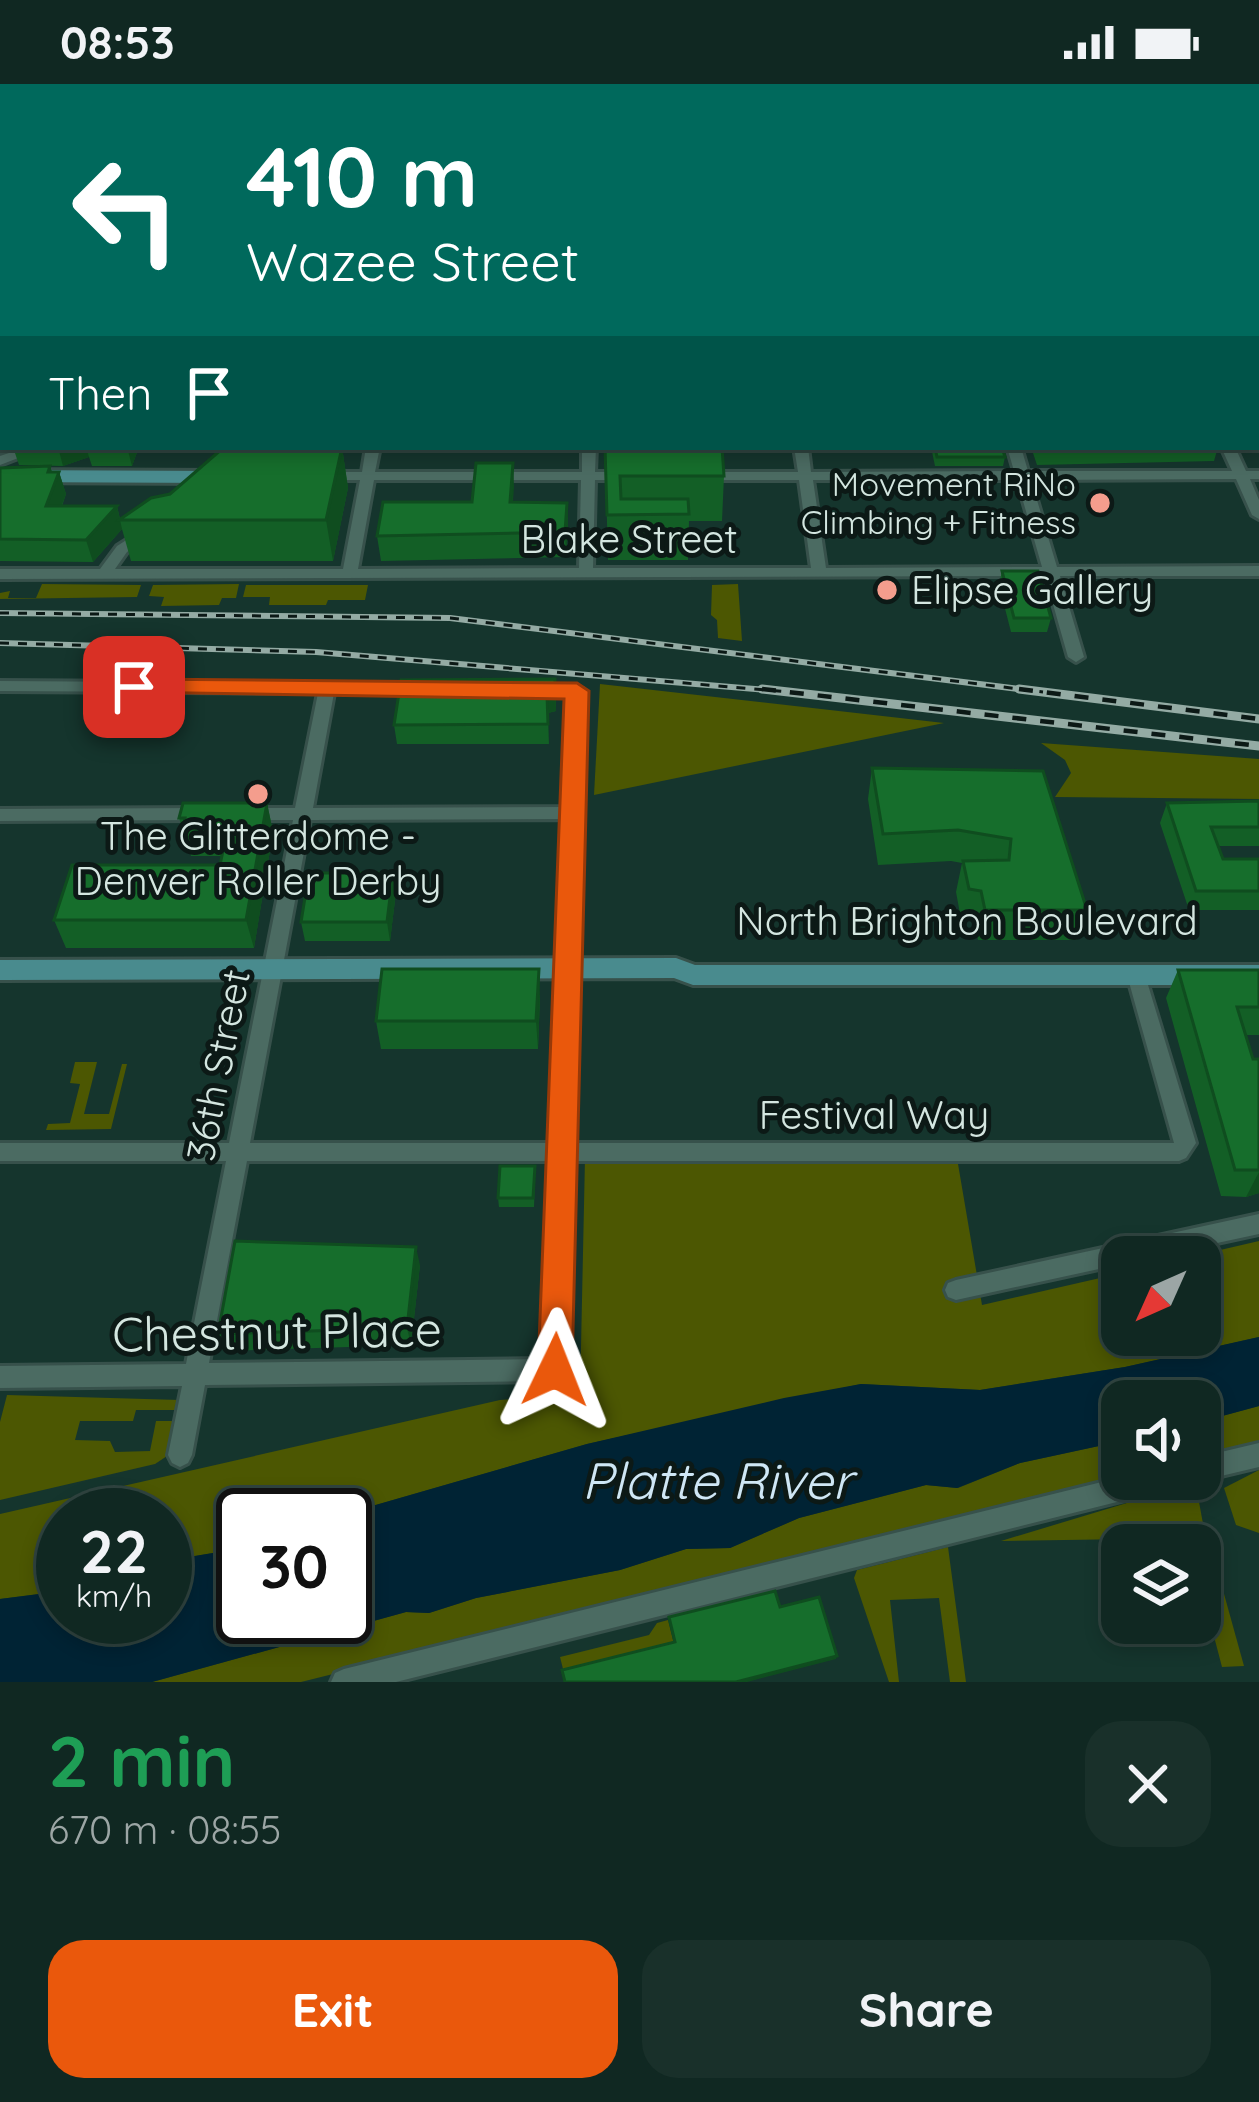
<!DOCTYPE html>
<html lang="en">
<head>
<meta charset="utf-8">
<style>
  :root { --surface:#102822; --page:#19302a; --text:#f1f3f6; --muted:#9ca6a5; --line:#304440; --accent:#ea580c }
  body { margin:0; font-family:Quicksand,sans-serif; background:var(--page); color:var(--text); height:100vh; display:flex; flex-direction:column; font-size:45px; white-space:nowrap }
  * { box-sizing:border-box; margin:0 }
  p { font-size:39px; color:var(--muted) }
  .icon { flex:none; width:66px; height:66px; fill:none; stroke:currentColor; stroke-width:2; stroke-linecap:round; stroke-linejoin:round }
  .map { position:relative; height:1598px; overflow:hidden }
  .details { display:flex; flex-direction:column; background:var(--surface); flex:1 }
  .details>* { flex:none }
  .top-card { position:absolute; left:0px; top:0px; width:1260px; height:366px; box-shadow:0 6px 18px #0003,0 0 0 3px var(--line); background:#00695c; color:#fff; overflow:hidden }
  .needle { width:78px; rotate:225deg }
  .tools { position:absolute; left:1101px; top:1152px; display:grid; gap:24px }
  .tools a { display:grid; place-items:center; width:120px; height:120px; border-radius:24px; background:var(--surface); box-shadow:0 6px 18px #0003,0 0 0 3px var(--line); font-size:60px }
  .speed { position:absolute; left:36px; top:1404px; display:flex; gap:24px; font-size:60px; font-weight:700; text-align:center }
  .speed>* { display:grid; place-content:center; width:156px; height:156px; border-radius:50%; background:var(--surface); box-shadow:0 6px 18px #0003,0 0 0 3px var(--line); line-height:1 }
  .speed small { font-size:30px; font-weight:400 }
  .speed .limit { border:6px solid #111; border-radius:18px; background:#fff; color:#111 }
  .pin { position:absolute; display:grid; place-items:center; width:102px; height:102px; color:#fff; margin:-51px; border-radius:24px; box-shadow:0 6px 18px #0006 }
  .me { position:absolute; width:132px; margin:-66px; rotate:2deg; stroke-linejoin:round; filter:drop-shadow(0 0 9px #0008) }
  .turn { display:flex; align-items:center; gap:42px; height:252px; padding:0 48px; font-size:54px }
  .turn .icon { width:156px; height:156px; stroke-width:2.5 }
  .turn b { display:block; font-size:84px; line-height:102px }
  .then { display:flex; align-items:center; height:114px; padding:0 48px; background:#0003; gap:24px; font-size:45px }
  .round { display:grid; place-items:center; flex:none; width:126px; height:126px; border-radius:36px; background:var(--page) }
  .head { display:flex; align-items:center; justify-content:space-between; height:204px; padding:0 48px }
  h1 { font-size:72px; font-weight:800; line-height:90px; color:#1e9e55 }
  .action { display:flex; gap:24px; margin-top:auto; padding:24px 48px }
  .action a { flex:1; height:138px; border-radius:36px; background:var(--accent); color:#fff; font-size:48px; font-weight:800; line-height:138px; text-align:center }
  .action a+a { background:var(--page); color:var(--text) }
  .status { display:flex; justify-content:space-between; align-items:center; height:84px; padding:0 60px; background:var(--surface); direction:ltr }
  .status svg { height:33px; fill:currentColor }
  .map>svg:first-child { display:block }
  .green { fill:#4c5702 }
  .water { fill:#002334 }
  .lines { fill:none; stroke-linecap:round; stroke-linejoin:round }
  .minor-casing { stroke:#37514b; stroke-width:6 }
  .major-casing { stroke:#37514b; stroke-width:6 }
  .minor { fill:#4b6b62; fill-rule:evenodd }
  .major { fill:#498b8e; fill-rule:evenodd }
  .rail-far1-casing { stroke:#94aba4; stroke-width:6 }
  .rail-casing { stroke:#94aba4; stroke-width:9 }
  .rail-far1 { stroke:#0c1916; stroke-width:3; stroke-dasharray:9; stroke-linecap:butt }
  .rail { stroke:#0c1916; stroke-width:4.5; stroke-dasharray:14; stroke-linecap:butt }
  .wall { fill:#135f26 }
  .shaded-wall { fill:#0f4d1f }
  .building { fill:#166e2c; stroke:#0f4d1f; stroke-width:3 }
  .route { fill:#ea580c; stroke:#983908; stroke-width:3 }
  .poi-dot { fill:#f49d8d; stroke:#0c1916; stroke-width:4.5 }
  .labels { text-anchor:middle; stroke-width:10; stroke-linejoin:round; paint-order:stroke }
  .far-poi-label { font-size:33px; fill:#d4e6e0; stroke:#0c1916; text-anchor:end }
  .street-label { font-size:39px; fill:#d4e6e0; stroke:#0c1916 }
  .poi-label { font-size:39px; fill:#d4e6e0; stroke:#0c1916; text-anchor:start }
  .near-street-label { font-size:48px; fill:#d4e6e0; stroke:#0c1916 }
  .near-water-label { font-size:51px; font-style:italic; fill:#cfe7f5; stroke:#0c1916 }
</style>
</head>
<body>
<div class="status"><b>08:53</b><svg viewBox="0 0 49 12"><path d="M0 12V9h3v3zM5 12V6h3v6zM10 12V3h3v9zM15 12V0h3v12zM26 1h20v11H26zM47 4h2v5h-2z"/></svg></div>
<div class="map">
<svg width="1259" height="1598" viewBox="0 0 1259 1598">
  <rect width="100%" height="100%" fill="#15352d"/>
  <!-- green -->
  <g class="green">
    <path d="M42,500L141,501L137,513L0,515V509L10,507L8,514H36Z"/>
    <path d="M239,500L236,514H222L219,521L161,522L164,513L149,512L153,501Z"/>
    <path d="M738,500L742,557L718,554L717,536L711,531L712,501Z"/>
    <path d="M246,501H368L365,516H328L326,521H269L270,513H243Z"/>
    <path d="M600,600L944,639L594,711Z"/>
    <path d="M1041,659L1259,675V715L1055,713L1071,689L1065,676Z"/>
    <path d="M75,978H97L84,1030H109L122,980H127L111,1045L46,1046L48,1040L70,1039L80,1000L70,999Z"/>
    <path d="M585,1074H957L982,1221L1122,1189V1251H1200V1173H1190L1259,1157V1253L1125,1283L980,1306L861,1300L587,1360L341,1431H243V1464L165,1477V1431H63V1507L0,1515V1430L500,1316L580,1310Z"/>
    <path d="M7,1311L180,1316L178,1326H136L133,1337H80L75,1356L110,1357L115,1368L150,1367L156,1337H179L173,1368L155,1380L0,1416V1338Z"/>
    <path d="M1259,1322V1358L1200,1374V1338Z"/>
    <path d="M1122,1357V1394L301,1598H152L406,1528L429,1529L476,1514L620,1486L686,1465L730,1464L799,1434L926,1401L958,1404L1020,1379Z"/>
    <path d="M1259,1386V1449L1236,1441L1224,1404Z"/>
    <path d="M1187,1408L1199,1418L1204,1445L1196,1454L1001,1457L1160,1409Z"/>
    <path d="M948,1463L966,1598H950L939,1514L890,1516L899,1598H889L854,1494L857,1486Z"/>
    <path d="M1200,1475L1216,1481L1244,1582L1222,1583L1200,1499Z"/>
    <path d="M668,1536L674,1560L564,1589L560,1573L649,1551L657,1539Z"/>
  </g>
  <!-- water -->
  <path class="water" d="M1259,1253V1322L1200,1338V1317H1122V1357L1020,1379L957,1404L926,1401L799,1434L730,1464L686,1465L620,1486L476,1514L429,1529L406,1528L152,1598H0V1515L63,1507V1533H165V1477L243,1464V1533H345V1431H341L587,1360L784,1314L861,1300L980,1306L1125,1283Z"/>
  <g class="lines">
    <!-- minor casing -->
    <g class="minor-casing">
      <g id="minor">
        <path d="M17,0H29L32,3H20Z"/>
        <path d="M71,0H86L82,3H67Z"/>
        <path d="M229,0H243L239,3H225Z"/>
        <path d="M387,0H401L397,3H383Z"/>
        <path d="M425,0H438L441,3H428Z"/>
        <path d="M546,0H559L555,3H542Z"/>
        <path d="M633,0H646L650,3H637Z"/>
        <path d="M862,0H875L871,3H858Z"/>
        <path d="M1211,0H1221L1223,3H1213Z"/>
        <path d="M3,22V28L0,29V23Z"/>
        <path d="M3,79V85L0,86V80Z"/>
        <rect x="0" y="106" width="3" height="7"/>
        <rect x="0" y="141" width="3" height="7"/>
        <rect x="1257" y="164" width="2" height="6"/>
        <path d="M3,211V220L0,221V212Z"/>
        <rect x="1257" y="230" width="2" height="8"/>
        <rect x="1257" y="304" width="2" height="8"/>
        <path d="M27,363H47L0,381V372Z"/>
        <path d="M366,363H380L375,388H582V363H596L595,388H629L636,392L629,396H595L593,484H811L799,396H705L698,392L705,388H798L794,363H808L811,388L1014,387L1007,363H1021L1028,387H1232L1221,363H1235L1246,387H1259V395H1250L1259,416V435L1252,431L1236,395L1031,396L1057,483L1259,482V492H1060L1084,573L1076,578L1068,573L1045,492L0,495V485H100L117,462L147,443L152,444V450L127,468L115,485H343L360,396H327L320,392L327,388H362ZM374,396H581L579,484L358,485ZM813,396H1017L1042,483L826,484Z"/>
        <path d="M0,597L427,600L429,604L427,608L421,609H334L313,724L565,723L569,613L532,609L524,604L532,599L583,605L585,609L573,1059H1174L1127,891L1129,886H1143L1145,891L1196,1059L1186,1074L1179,1077H572L566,1286L563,1294L555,1297L205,1301L192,1371L188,1379L180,1383L172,1379L168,1371L182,1302L0,1304V1282L186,1280L226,1077H0V1059H229L293,736H248L239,730L248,724H295L318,609L0,607ZM564,735L552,1059H250L310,736ZM247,1077H551L544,1275L209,1279Z"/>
        <path d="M202,724L211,730L202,736L0,737V725Z"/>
        <path d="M1259,1130V1150L1152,1173H1122V1180L956,1216L948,1213L945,1206L948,1199L956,1196Z"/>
        <path d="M1259,1359V1383L1200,1397L1195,1395H1200V1373Z"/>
        <path d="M1122,1393V1395H1173L1170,1403L1161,1407L396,1598H331L335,1589L344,1585Z"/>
      </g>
    </g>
    <!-- major casing -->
    <g class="major-casing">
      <g id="major">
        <path d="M838,0H857L860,3H841Z"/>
        <path d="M1017,0H1035L1014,3Z"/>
        <path d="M1045,0H1065L1068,3H1048Z"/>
        <rect x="1257" y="3" width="2" height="8"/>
        <rect x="1257" y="51" width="2" height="8"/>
        <path d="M0,386L221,387L230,393L221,399L0,398Z"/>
        <path d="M676,874L695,881H1259V901H693L674,894L0,896V876Z"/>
      </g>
    </g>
    <!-- minor -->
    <use href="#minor" class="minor"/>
    <!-- major -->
    <use href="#major" class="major"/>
    <!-- rail-far1 casing -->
    <g class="rail-far1-casing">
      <g id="rail-far1">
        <path d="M0,529L450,534L1043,608"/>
        <path d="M0,559L316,568L791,608"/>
      </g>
    </g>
    <!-- rail casing -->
    <g class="rail-casing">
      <g id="rail">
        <path d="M762,605L1259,662"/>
        <path d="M1019,605L1259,635"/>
      </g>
    </g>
    <!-- rail-far1 -->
    <use href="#rail-far1" class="rail-far1"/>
    <!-- rail -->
    <use href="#rail" class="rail"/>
  </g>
  <!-- wall -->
  <g class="wall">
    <path d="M13,363H139L132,382H92L89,373L63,382L19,381Z"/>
    <path d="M342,363L348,404L333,477H131L122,445L93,478L0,477V384L50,382L52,388H59L66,410L62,422H117L120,435L170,410Z"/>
    <path d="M605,363L724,392L722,437H689L688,476H608Z"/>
    <path d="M931,363H1002L1005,373L1003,382H935Z"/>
    <path d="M1031,363H1218L1214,377L1037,381Z"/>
    <path d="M513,379V418L567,419L568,444L566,473L381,477L377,452L472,418Z"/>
    <path d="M1002,487L1051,534L1047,548H1011L999,501Z"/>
    <path d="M555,595L556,627L548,629L549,660H397L394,641Z"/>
    <path d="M872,684L1043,687L1087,826L1077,856H978L974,837L961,835L956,808L962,779L951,777L878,781L868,715Z"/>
    <path d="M1259,717V762H1218L1223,775H1259V826H1189L1160,739L1167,719Z"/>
    <path d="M267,719L273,748L254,864H66L54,836L220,781L222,772H191L179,734Z"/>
    <path d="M396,808L390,857H305L301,838Z"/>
    <path d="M1178,886H1259V951H1246L1253,975H1259V1109L1246,1113L1221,1112L1166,914Z"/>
    <path d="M540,913L538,965H381L376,937Z"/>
    <path d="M535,1091L534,1123H499L498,1114Z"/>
    <path d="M420,1181L411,1261L225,1267L218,1250Z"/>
  </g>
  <!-- shaded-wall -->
  <g class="shaded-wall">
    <path d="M58,363H86L89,373L63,382Z"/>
    <path d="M127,363H139L132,382Z"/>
    <path d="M342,363L348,404L333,477L326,436Z"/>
    <path d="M513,379L514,403L511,444L510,418Z"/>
    <path d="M50,382L55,399L59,388L66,410L53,444L46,422L48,388Z"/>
    <path d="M567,419L568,444L566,473L565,448Z"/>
    <path d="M117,422L122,445L93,478L86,456Z"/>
    <path d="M555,595L556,627L548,629L549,660L547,610Z"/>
    <path d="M267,719L273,748L254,864L246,836Z"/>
    <path d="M393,789L396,808L390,857L387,838Z"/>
    <path d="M539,885L540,913L538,965L536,937Z"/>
    <path d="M1259,1088V1109L1246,1113Z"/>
    <path d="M416,1163L420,1181L411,1261L407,1244Z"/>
    <path d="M837,1572L836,1575L747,1598H736Z"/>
  </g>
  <!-- building -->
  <g class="building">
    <path d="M721,0H742L749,3H714Z"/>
    <path d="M778,0H823L816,3H771Z"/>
    <path d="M927,0H962L971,3L916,2Z"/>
    <path d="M342,363L326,436H119L151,414L170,410L223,364Z"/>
    <path d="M605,363H722L724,392H620L621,415H688L689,430L607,431Z"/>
    <path d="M935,363H1002L1005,373H937Z"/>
    <path d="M476,379H513L510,418L567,419L565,448L377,452L383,418H472Z"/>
    <path d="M50,382L48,388H59L46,422H117L86,456L0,455V384Z"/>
    <path d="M1002,487H1038L1051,534H1014Z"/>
    <path d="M555,595V608L547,610L548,640L394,641L401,596Z"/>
    <path d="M872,684L1043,687L1087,826H985L981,807L969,805L963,777L1009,776L1011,755L958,746L883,750Z"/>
    <path d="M1259,717V743H1211L1223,775H1259V807H1196L1167,719Z"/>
    <path d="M183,719H267L246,836H54L72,781H220L228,743H183L185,734H179Z"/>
    <path d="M309,789H393L387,838H301Z"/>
    <path d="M382,885H539L536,937H376Z"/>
    <path d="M1178,886H1259V923H1237L1253,975H1259V1086H1235Z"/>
    <path d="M500,1082H535L533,1114H498Z"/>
    <path d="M235,1157L416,1163L407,1244L218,1250Z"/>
    <path d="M775,1507L780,1523L819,1513L837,1572L736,1598H565L562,1586L675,1558L669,1533Z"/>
  </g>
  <!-- route -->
  <path class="route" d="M134,595L577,599L589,607L572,1286L567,1298L555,1302L543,1298L538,1286L564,615L126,608V597Z"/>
  <!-- markers -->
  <g class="poi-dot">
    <circle cx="1100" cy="419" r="12"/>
    <circle cx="887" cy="506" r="12"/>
    <circle cx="258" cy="710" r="12"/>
  </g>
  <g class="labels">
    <!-- far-poi labels -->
    <g class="far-poi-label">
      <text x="1076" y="412">Movement RiNo<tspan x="1076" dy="38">Climbing + Fitness</tspan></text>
    </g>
    <!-- street labels -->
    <g class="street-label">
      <text x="629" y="469">Blake Street</text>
      <text x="967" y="851">North Brighton Boulevard</text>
      <text transform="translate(218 981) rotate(-79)" y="14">36th Street</text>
      <text x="874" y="1045">Festival Way</text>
    </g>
    <!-- poi labels -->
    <g class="poi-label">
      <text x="911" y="520">Elipse Gallery</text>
      <text x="258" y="766" text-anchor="middle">The Glitterdome -<tspan x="258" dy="45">Denver Roller Derby</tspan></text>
    </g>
    <!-- near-street labels -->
    <g class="near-street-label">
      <text transform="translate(277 1248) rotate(-1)" y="17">Chestnut Place</text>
    </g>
    <!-- near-water labels -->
    <g class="near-water-label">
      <text x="717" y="1415">Platte River</text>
    </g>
  </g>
</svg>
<div class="tools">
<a><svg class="needle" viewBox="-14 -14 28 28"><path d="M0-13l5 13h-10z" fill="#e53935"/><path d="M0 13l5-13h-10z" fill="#9ca6a5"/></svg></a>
<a><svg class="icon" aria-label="sound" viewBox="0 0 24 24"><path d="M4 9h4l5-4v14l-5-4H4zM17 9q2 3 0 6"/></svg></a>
<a><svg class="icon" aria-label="layers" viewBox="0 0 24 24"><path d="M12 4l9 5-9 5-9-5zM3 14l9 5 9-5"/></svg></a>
</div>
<div class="speed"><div>22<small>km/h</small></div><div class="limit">30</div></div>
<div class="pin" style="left:134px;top:603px;background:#d93025"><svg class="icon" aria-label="arrive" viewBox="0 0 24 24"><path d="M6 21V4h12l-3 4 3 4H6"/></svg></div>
<svg class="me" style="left:555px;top:1286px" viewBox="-20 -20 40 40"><path d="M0-17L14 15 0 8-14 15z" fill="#ea580c" stroke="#fff" stroke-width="4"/></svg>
<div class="top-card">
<div class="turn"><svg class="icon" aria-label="left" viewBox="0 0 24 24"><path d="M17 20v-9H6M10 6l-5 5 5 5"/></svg><div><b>410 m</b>Wazee Street</div></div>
<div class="then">Then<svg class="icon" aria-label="arrive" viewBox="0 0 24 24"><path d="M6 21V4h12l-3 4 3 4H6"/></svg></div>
</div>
</div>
<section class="details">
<div class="head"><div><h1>2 min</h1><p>670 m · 08:55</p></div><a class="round"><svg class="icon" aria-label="close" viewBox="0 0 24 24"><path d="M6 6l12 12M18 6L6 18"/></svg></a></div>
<div class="action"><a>Exit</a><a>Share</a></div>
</section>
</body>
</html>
